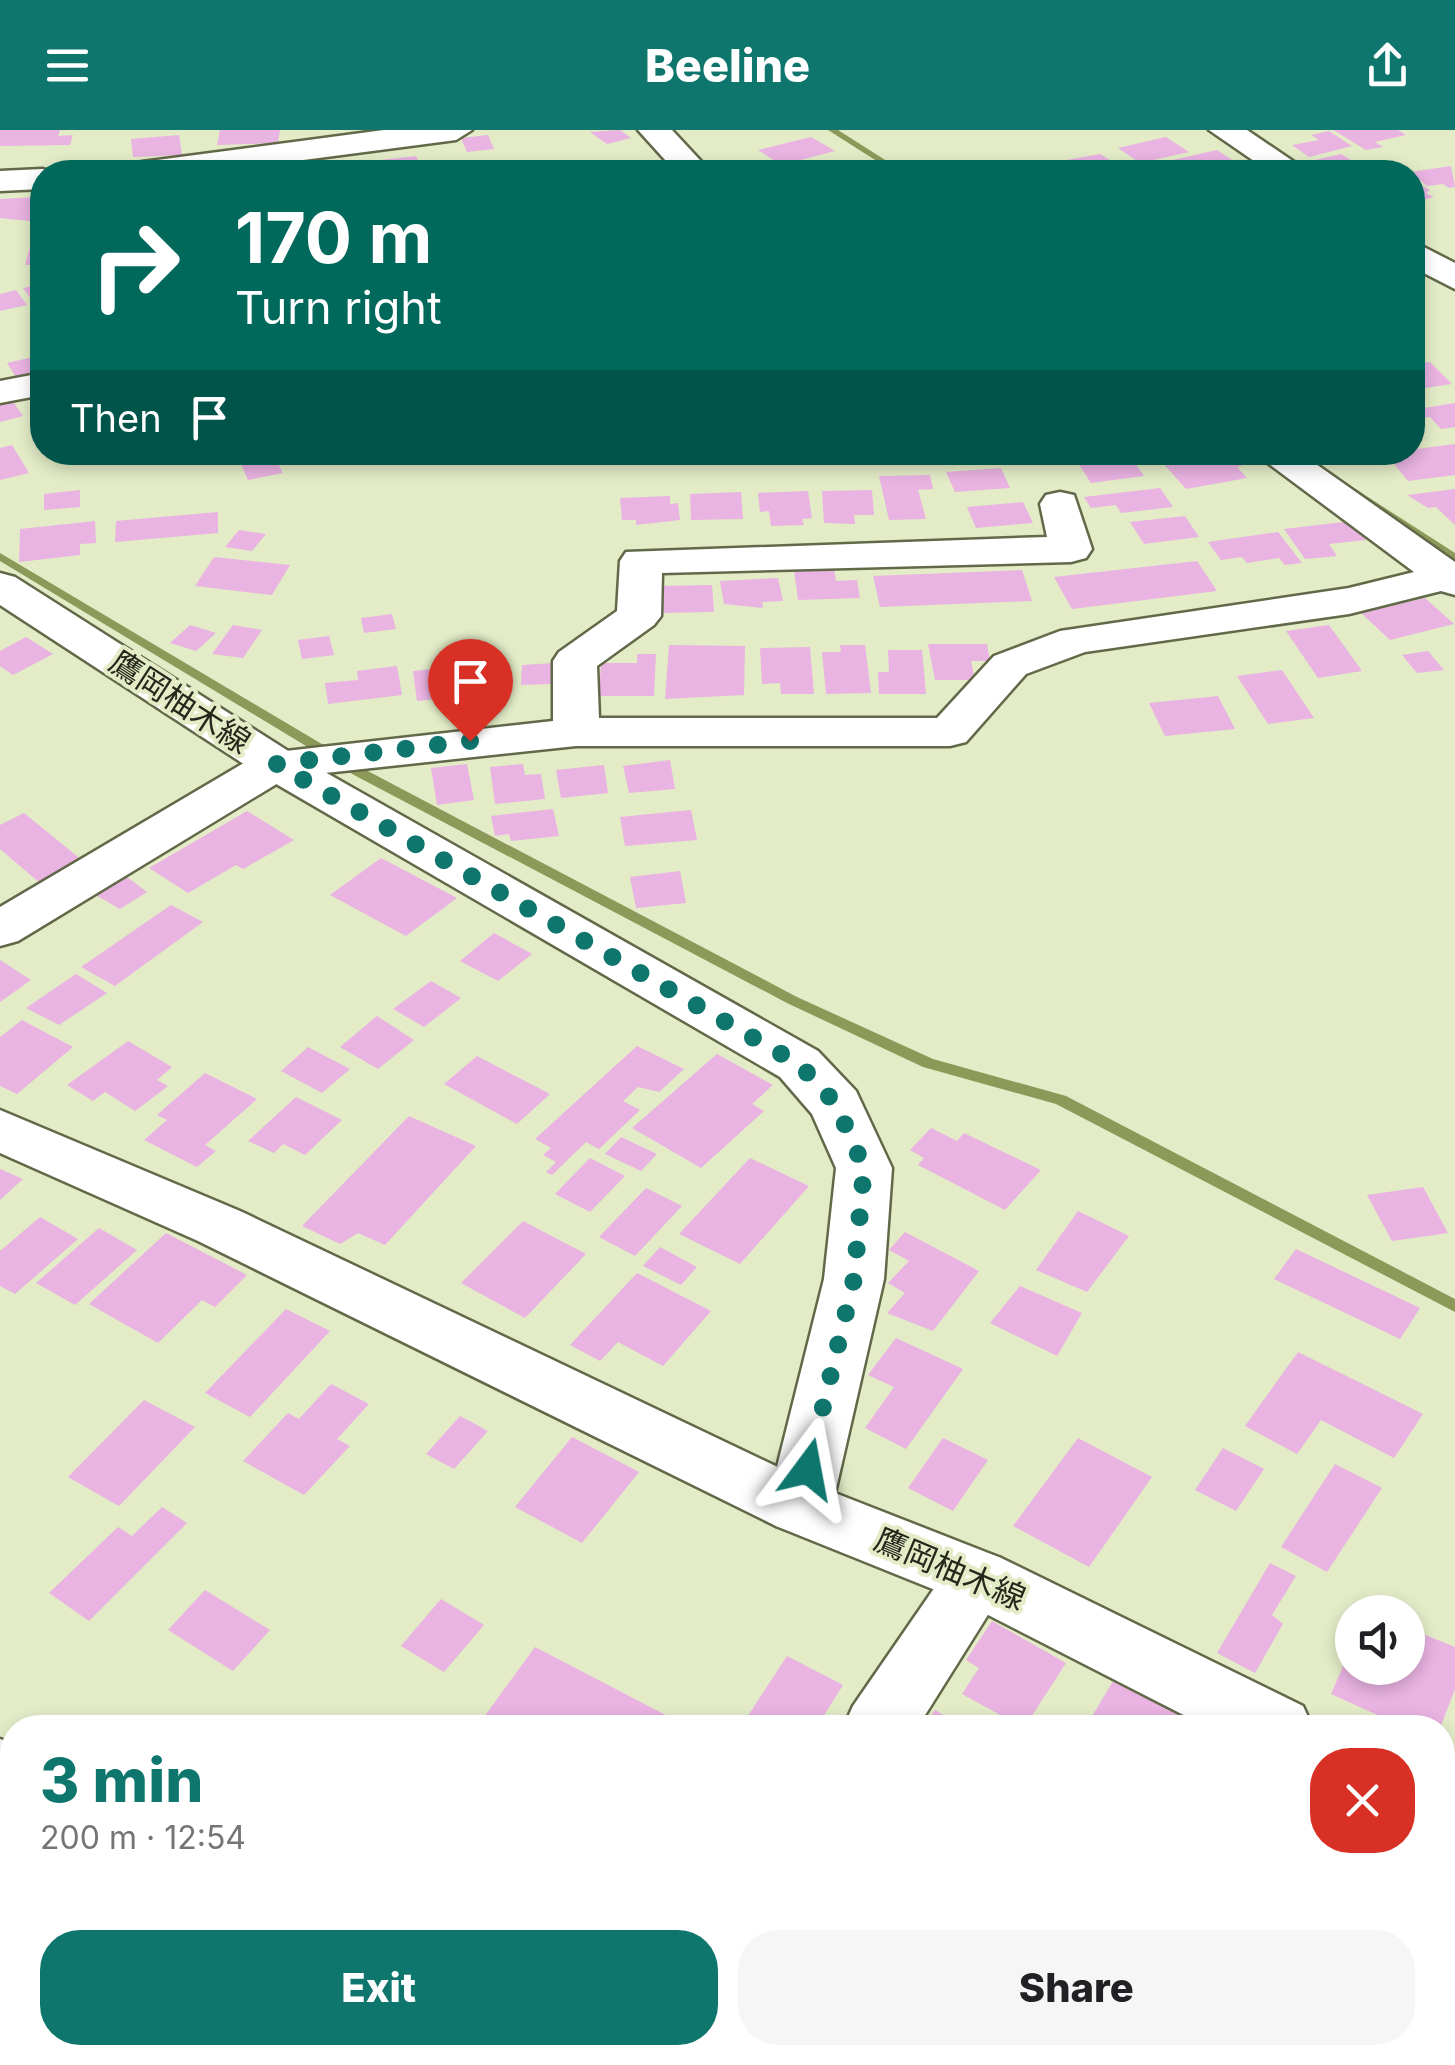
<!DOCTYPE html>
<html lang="en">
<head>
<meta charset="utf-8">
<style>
  :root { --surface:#fff; --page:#f6f6f6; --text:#202124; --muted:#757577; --accent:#0f766e }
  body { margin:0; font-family:Inter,"Noto Sans JP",sans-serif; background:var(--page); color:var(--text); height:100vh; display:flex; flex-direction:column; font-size:38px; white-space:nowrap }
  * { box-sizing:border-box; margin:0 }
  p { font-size:32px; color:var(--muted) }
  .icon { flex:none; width:55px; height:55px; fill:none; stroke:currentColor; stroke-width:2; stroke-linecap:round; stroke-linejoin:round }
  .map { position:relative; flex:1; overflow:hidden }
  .details { position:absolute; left:0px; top:1585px; width:1455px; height:350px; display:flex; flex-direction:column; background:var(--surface); border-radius:40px 40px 0 0; box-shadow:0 5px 15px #0003 }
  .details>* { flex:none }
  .top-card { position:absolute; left:30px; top:30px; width:1395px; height:305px; border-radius:40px; box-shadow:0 5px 15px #0003; background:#00695c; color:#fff; overflow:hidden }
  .tools { position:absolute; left:1335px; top:1465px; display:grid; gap:20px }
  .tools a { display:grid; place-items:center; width:90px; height:90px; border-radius:50%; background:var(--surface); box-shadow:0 5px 15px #0003; font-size:50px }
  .pin { position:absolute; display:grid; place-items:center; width:85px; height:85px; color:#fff; margin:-102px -42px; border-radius:50% 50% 50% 0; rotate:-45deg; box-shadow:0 0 10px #0007 }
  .pin .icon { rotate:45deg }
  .me { position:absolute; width:110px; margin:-55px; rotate:13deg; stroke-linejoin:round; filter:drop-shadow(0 0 8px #0008) }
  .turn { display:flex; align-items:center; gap:35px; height:210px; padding:0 40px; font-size:45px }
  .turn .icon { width:130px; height:130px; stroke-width:2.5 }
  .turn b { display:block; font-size:70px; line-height:85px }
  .then { display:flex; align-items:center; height:95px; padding:0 40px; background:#0003; gap:20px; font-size:38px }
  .round { display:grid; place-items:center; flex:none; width:105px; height:105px; border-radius:40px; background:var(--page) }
  .headline { display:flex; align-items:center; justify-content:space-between; height:170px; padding:0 40px }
  h1 { font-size:60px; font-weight:800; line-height:75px; color:var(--accent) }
  .button { display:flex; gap:20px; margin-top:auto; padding:20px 40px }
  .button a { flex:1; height:115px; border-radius:40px; background:var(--accent); color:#fff; font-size:40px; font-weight:800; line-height:115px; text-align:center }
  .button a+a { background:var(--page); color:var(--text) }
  header { display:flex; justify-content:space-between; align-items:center; height:130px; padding:0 40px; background:var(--accent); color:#fff; font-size:45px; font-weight:800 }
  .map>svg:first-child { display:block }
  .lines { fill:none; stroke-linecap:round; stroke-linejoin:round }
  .stream { fill:#8c9959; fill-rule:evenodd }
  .building { fill:#e9b3e2 }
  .minor-casing { stroke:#626949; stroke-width:5 }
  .major-casing { stroke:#626949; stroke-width:5 }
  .minor { fill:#fff; fill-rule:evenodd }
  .major { fill:#fff; fill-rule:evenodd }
  .route { stroke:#0f766e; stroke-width:18; stroke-dasharray:0 32.4 }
  .labels { text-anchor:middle; stroke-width:8; stroke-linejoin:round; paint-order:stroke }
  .street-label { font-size:32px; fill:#25281a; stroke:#e3ecc7 }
</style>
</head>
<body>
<header><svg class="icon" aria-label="menu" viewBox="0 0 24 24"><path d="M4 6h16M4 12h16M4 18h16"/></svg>Beeline<svg class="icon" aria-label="share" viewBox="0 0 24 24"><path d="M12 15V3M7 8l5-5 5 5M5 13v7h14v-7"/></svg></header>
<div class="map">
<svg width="1455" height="1935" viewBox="0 0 1455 1935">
  <rect width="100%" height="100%" fill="#e3ecc7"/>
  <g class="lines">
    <!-- stream -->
    <g class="stream">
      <path d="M828,0H838L904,42H894Z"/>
      <path d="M1343,351L1455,423V431L1339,356L1337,354Z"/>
      <path d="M0,423L364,639L797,867L933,929L1066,966L1455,1169V1182L1056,974L923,937L787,873L354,645L0,431Z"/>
    </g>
  </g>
  <!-- building -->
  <g class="building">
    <path d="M0,0H60L58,6L73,5L70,15L0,16Z"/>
    <path d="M220,0H280L278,13L217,15Z"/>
    <path d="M620,0L631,8L607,14L590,2Z"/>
    <path d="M1333,0H1398L1406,5L1375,12L1383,17L1366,20Z"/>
    <path d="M1329,1L1352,16L1309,27L1292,15L1319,10L1311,5Z"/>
    <path d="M179,5L182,25L133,27L131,9Z"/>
    <path d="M488,5L494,19L467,22L461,8Z"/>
    <path d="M811,7L835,21L781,35L758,20Z"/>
    <path d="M1166,7L1189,22L1140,33L1118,18Z"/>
    <path d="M1217,20L1235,32L1187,42H1155L1146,36Z"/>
    <path d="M1100,24L1126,40L1058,42L1044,34Z"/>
    <path d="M1341,24L1365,39L1336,42L1315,30Z"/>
    <path d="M416,26L424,42H367L362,32Z"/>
    <path d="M284,33L286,42H248L247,37Z"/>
    <path d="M1451,36L1455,57L1449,58L1443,54L1427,56L1410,42Z"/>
    <path d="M1412,50L1430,60L1426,63L1434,67L1412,73Z"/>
    <path d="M36,67L30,91L0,88V69Z"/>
    <path d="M42,116V134L25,135L30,117Z"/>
    <path d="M42,154V171L34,173L23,158Z"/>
    <path d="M16,160L27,175L0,181V164Z"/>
    <path d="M42,225V244L18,250L7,233Z"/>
    <path d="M1430,232L1452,254L1412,260V234Z"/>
    <path d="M10,267L23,286L0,292V269Z"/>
    <path d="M1455,273V297L1441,299L1430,287L1419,288L1412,280Z"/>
    <path d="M1455,314V345L1408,351L1385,323Z"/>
    <path d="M12,315L29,343L0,350V318Z"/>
    <path d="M1187,322H1245L1254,332L1237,337L1247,348L1186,359L1161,331L1190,326Z"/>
    <path d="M1131,327L1144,346L1091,353L1078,333Z"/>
    <path d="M275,328L283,343L248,350L241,334Z"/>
    <path d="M1001,338L1010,358L955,362L946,342Z"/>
    <path d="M930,345L933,359L918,360L926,389L889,390L879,346Z"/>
    <path d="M1160,358L1173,377L1121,383L1116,375L1091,378L1084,367Z"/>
    <path d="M1455,359V395L1436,377L1428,378L1407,365Z"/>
    <path d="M80,360V377L44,380V364Z"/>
    <path d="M872,360L874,385H854L855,394L824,393L822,361Z"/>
    <path d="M808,361L812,388L802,389L804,395L771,396L769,381L760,382L758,363Z"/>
    <path d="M741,362L743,389L691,390L690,364Z"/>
    <path d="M670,366V374L678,373L680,390L636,395V390H622L620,368Z"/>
    <path d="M1023,372L1033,393L976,398L967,377Z"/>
    <path d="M218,382V403L115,412L116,391Z"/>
    <path d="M1185,386L1199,407L1144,414L1130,392Z"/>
    <path d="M95,391L96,413L80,414V425L19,432L20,399Z"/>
    <path d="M1352,391L1366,410L1329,414L1337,426L1305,429L1284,399Z"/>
    <path d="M239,400L266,404L252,421L225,417Z"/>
    <path d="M1278,402L1302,433L1285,435L1279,428L1247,433L1242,427L1221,430L1208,412Z"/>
    <path d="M214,427L290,435L272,465L195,456Z"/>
    <path d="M1197,431L1217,461L1072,479L1054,447Z"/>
    <path d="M834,439L836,451L857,450L860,468L798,470L794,440Z"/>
    <path d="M1022,440L1032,471L880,477L873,446Z"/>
    <path d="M778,448L783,471L762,472L763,478L724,474L720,451Z"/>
    <path d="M712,455L714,482L659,483L658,456Z"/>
    <path d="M1425,468L1454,494L1390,510L1361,483Z"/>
    <path d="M392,484L396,499L364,503L361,488Z"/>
    <path d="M190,495L216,503L196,521L170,513Z"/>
    <path d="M233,495L262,500L243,528L212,524Z"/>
    <path d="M1329,495L1362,541L1318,548L1286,501Z"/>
    <path d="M329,506L334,525L302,529L298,510Z"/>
    <path d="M26,507L53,524L13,545L0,536V521Z"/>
    <path d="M928,514H987L990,531H971L975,550H935Z"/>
    <path d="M669,515L745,516L744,565L665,569Z"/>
    <path d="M840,515H865L871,563L826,564L822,522H841Z"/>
    <path d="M810,517L814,564H781L780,553L762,554L760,518Z"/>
    <path d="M888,520H922L926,564H879L878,542H889Z"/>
    <path d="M1428,521L1444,540L1417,543L1402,525Z"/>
    <path d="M637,524H656L654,566H599L601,533H637Z"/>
    <path d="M492,533L499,574L467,577L466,566L417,571L413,541Z"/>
    <path d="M553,533V554L521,555L522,535Z"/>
    <path d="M397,536L402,565L328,574L325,553L358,550L357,541Z"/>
    <path d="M1282,540L1314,588L1268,594L1237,546Z"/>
    <path d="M1218,566L1235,599L1165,606L1149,573Z"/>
    <path d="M670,630L675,659L629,663L623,636Z"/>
    <path d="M467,634L474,670L437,675L431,638Z"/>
    <path d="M523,634L525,645L541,644L545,669L495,674L490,637Z"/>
    <path d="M604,635L608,663L561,668L556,640Z"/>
    <path d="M553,679L559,706L511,711L509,704L495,706L491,686Z"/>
    <path d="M691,680L697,710L625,716L620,687Z"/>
    <path d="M247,681L294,710L243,739L236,735L188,763L149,738Z"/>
    <path d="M24,683L83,731L40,753L0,719V695Z"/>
    <path d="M381,728L457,768L406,806L330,765Z"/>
    <path d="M680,741L686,773L636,778L630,747Z"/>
    <path d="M127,747L147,762L120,779L94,764Z"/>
    <path d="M171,775L203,792L115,856L81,837Z"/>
    <path d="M494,803L532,824L498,851L460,831Z"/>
    <path d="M0,830L31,850L0,872Z"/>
    <path d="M76,844L107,863L59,895L26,878Z"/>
    <path d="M431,851L461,868L424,897L393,879Z"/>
    <path d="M377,886L414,910L378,939L340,917Z"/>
    <path d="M22,890L73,917L17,964L0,956V907Z"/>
    <path d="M128,911L172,937L157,950L168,956L135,981L105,962L93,971L67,955Z"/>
    <path d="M637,916L684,939L659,962L638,957L623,971L640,980L599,1019L586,1012L552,1045L546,1042L556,1032L543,1025L551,1018L535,1009Z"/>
    <path d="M308,917L350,939L322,963L281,941Z"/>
    <path d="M717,924L773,955L752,974L764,981L701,1038L632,998Z"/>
    <path d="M477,926L550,964L517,994L444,954Z"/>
    <path d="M205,943L257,969L205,1015L216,1021L197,1037L144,1010L167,990L157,985Z"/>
    <path d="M296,967L342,990L305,1025L283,1014L274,1023L248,1011Z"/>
    <path d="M409,986L476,1016L385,1115L358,1103L340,1114L302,1096Z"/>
    <path d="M931,998L957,1011L964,1003L1041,1040L1005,1080L918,1035L924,1028L910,1020Z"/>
    <path d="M621,1007L657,1024L641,1041L605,1024Z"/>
    <path d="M590,1028L625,1046L590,1082L555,1064Z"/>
    <path d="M750,1028L809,1056L740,1134L679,1104Z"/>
    <path d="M0,1039L23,1049L0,1070Z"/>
    <path d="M1423,1057L1448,1103L1392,1111L1367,1065Z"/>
    <path d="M646,1058L682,1076L635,1126L599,1107Z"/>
    <path d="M1078,1081L1129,1106L1087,1162L1036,1140Z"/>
    <path d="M40,1087L78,1109L15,1164L0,1156V1121Z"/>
    <path d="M523,1091L586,1124L525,1188L461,1153Z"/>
    <path d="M99,1098L137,1120L75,1175L36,1153Z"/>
    <path d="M905,1102L979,1141L933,1201L887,1183L905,1163L888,1153L909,1131L889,1120Z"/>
    <path d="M166,1103L247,1145L215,1177L202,1170L158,1213L89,1174Z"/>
    <path d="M660,1117L697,1137L681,1155L643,1136Z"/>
    <path d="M1296,1119L1420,1178L1400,1209L1274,1149Z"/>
    <path d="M637,1143L711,1181L663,1236L618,1212L600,1231L570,1215Z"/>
    <path d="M1020,1156L1082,1183L1057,1226L990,1193Z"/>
    <path d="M286,1179L330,1201L250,1287L205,1263Z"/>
    <path d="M896,1208L963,1239L906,1319L865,1298L894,1257L868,1245Z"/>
    <path d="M1298,1222L1423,1284L1394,1328L1321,1290L1297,1324L1245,1296Z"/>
    <path d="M331,1254L369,1274L337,1309L350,1316L304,1365L243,1331L288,1283L299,1289Z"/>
    <path d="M144,1270L195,1297L119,1376L68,1347Z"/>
    <path d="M460,1286L488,1301L454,1339L426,1324Z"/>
    <path d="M572,1307L639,1342L582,1413L515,1377Z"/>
    <path d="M943,1308L988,1330L953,1381L908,1358Z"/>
    <path d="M1078,1308L1152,1347L1089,1437L1013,1396Z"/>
    <path d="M1223,1318L1264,1339L1236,1381L1195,1360Z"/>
    <path d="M1335,1334L1382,1358L1327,1442L1281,1417Z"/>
    <path d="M162,1377L187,1393L89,1491L49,1463L118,1397L132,1406Z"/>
    <path d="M1270,1433L1296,1446L1272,1485L1283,1494L1255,1543L1217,1523Z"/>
    <path d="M205,1460L270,1500L233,1541L168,1500Z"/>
    <path d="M441,1469L484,1495L444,1542L401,1516Z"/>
    <path d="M992,1491L1066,1533L1024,1598L962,1564L979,1538L966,1530Z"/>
    <path d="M1418,1502L1455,1517V1559L1440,1598H1406L1331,1564L1352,1516V1538H1408V1513Z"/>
    <path d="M535,1517L683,1594L680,1598H476Z"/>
    <path d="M787,1526L843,1555L816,1598L742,1595Z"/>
    <path d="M1115,1548L1207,1598H1085Z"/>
    <path d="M935,1580L966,1598H923Z"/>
    <path d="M1047,1922H1118L1111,1935H1039Z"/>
    <path d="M1287,1922H1303L1323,1935H1280Z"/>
    <path d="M1333,1922H1387L1382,1935H1355Z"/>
  </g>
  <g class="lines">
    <!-- minor casing -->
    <g class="minor-casing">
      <g id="minor">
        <path d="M384,0H472L456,10L212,42H125L130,35L142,32Z"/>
        <path d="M638,0H672L711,42H676Z"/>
        <path d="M1209,0H1247L1309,42H1270Z"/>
        <path d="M42,39L54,42H42V59L0,61V41Z"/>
        <path d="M1412,111L1455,133V159L1412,137Z"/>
        <path d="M42,243V265L0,273V251Z"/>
        <path d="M1253,322H1299L1455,432V465L1441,461L1349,484L1085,522L1026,544L966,612L950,616H576L288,647L18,811L0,816V777L259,624L553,591V531L559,522L617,481L620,431L626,422L1047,407L1040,374L1046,365L1060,362L1074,365L1092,419L1086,428L1071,432L662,443L661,486L654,495L597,536L599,588H937L994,526L1060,501L1349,458L1414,442Z"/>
        <path d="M0,980L240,1081L822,1358L831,1377L822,1396L799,1404L776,1396L198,1111L0,1023Z"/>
        <path d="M978,1420L1001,1428L1011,1448L917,1598H843L853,1576L955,1428Z"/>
        <path d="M0,1609L12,1613V1728L0,1723Z"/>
        <path d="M293,1922H384L389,1935H299Z"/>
        <path d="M690,1922H782L787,1935H696Z"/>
        <path d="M1216,1922H1295L1289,1935H1213Z"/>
      </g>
    </g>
    <!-- major casing -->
    <g class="major-casing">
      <g id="major">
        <path d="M0,443L15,447L293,624L818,921L856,961L892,1038L884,1149L835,1363L1001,1428L1303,1576L1313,1598H1209L955,1468L776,1396L767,1377L824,1149L836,1038L812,984L780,947L259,644L0,475Z"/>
        <path d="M1442,1660L1455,1664V1734L1442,1729Z"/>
      </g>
    </g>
    <!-- minor -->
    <use href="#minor" class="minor"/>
    <!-- major -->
    <use href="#major" class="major"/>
  </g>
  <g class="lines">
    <!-- route -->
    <path class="route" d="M470,611L276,634L799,934L836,974L864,1038L854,1149L808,1339"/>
  </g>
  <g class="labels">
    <!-- street labels -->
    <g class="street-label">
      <text transform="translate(180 572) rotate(33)" y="11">鷹岡柚木線</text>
      <text transform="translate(950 1439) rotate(23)" y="11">鷹岡柚木線</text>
    </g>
  </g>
</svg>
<div class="tools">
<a><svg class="icon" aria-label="sound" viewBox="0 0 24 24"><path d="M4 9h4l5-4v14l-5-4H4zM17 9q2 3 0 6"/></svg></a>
</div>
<div class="pin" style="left:470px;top:611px;background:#d93025"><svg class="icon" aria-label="arrive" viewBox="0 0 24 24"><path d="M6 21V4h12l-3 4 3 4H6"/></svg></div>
<svg class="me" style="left:808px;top:1339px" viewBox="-20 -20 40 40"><path d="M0-17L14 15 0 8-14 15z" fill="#0f766e" stroke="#fff" stroke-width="4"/></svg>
<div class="top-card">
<div class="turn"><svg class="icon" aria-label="right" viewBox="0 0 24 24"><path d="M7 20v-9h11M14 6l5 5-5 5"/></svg><div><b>170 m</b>Turn right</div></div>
<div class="then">Then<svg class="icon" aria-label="arrive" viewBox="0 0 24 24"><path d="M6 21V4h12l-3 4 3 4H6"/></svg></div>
</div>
<section class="details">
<div class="headline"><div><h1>3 min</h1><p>200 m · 12:54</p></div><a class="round" style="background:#d93025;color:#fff"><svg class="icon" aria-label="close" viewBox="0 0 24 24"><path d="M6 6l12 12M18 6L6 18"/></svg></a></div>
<div class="button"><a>Exit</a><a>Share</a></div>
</section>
</div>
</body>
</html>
